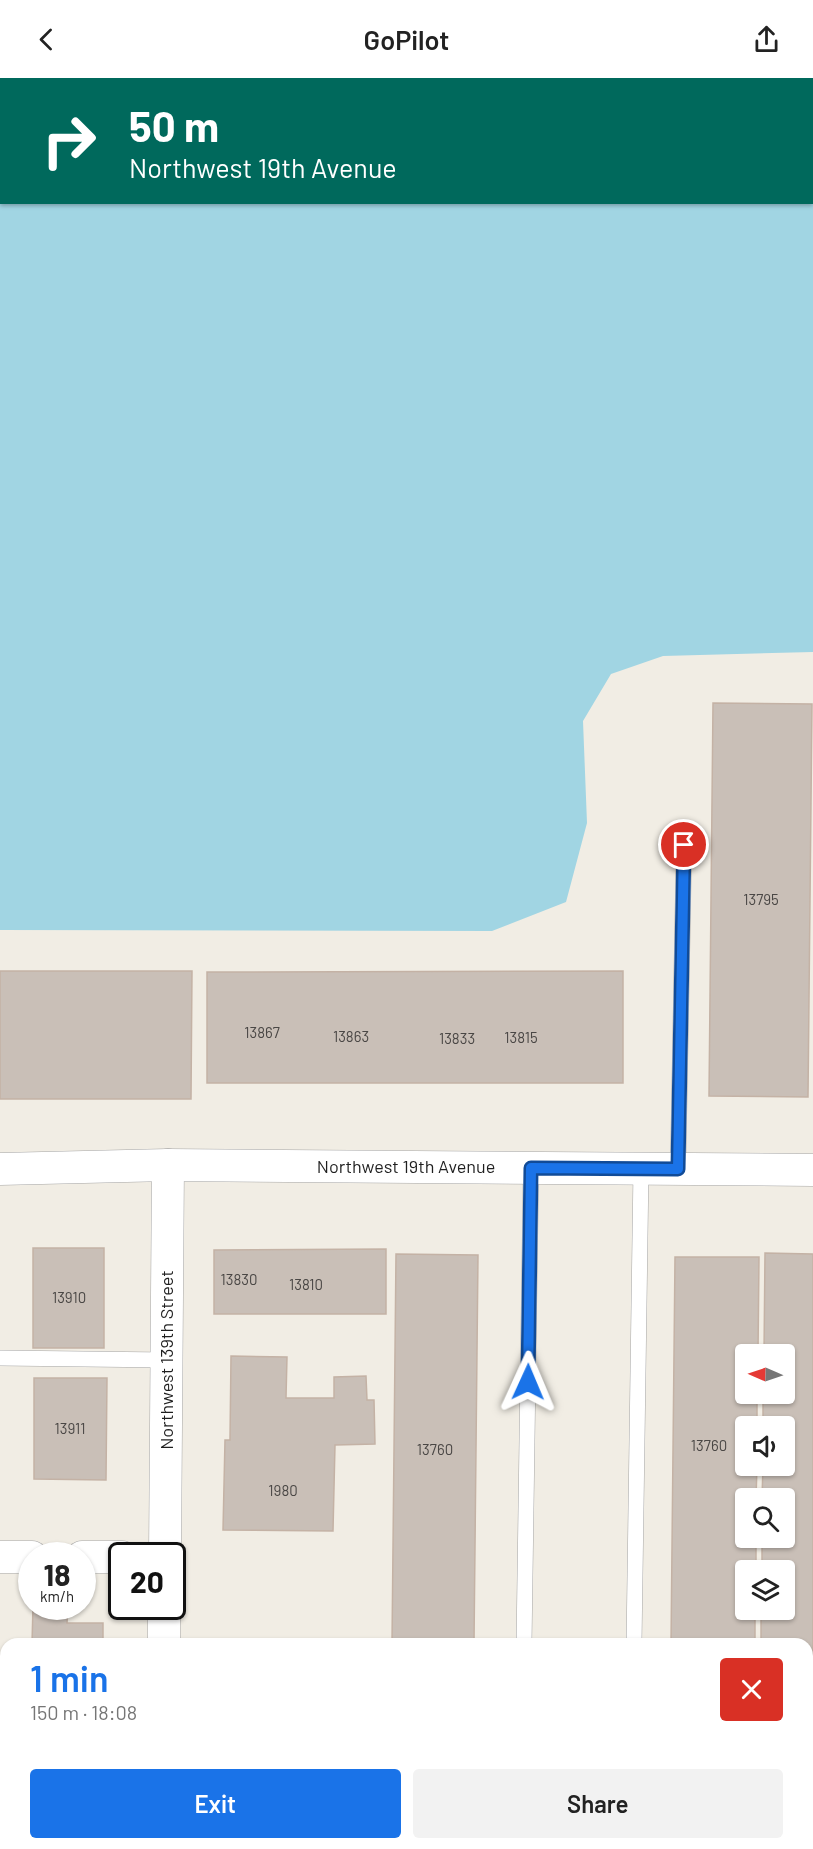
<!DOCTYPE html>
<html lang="en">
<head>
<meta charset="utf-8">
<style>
  :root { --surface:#fff; --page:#f2f2f2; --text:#222; --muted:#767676; --accent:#1a73e8 }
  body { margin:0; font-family:Barlow,sans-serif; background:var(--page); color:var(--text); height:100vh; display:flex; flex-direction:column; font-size:22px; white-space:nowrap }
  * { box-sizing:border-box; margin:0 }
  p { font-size:20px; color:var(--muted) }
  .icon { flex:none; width:33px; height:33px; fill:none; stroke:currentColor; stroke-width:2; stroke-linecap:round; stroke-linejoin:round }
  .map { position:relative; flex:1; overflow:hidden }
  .drawer { position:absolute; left:0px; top:1560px; width:813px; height:212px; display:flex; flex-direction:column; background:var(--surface); border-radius:18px 18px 0 0; box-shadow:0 2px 4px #0004 }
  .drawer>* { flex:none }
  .top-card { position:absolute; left:0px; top:0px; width:813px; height:126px; box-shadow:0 2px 4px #0004; background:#00695c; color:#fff; overflow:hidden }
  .needle { width:39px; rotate:272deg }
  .controls { position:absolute; left:735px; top:1266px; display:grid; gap:12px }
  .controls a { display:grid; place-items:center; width:60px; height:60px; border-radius:6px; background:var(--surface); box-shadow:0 2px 4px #0004; font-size:30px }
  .speed { position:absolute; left:18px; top:1464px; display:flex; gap:12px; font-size:30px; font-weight:700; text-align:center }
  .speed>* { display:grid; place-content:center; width:78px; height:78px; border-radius:50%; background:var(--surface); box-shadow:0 2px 4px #0004; line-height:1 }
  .speed small { font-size:15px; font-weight:400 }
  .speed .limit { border:3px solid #111; border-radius:9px; background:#fff; color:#111 }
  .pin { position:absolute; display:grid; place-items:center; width:51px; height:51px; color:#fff; margin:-26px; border:3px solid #fff; border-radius:50%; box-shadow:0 2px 6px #0007 }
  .me { position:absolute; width:66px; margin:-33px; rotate:1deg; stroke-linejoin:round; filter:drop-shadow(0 0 4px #0008) }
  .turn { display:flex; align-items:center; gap:21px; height:126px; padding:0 30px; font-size:27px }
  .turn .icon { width:78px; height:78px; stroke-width:2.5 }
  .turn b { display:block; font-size:42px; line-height:51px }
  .round { display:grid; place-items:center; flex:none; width:63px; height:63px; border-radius:6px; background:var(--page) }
  .head { display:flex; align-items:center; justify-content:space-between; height:102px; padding:0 30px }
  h1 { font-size:36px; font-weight:600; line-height:45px; color:var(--accent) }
  .cta { display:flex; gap:12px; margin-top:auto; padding:12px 30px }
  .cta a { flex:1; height:69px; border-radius:6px; background:var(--accent); color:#fff; font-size:24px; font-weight:600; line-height:69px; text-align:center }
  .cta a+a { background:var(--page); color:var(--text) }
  header { display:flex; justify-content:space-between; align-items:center; height:78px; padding:0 30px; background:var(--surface); font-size:27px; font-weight:600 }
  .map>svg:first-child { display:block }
  .water { fill:#a1d5e3; fill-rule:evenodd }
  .building { fill:#c9bfb7; stroke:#c4b2a5; stroke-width:1.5 }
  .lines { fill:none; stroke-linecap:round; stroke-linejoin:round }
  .service-casing { stroke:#a6a6a6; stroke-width:16 }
  .minor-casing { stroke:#a6a6a6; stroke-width:33 }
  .service { stroke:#fff; stroke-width:15 }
  .minor { stroke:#fff; stroke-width:32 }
  .route-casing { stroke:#114b97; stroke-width:15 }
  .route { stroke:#1a73e8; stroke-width:10 }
  .labels { text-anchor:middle; stroke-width:4.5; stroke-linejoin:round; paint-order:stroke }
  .number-label { font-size:15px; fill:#4a4745 }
  .street-label { font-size:18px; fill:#1f1f1f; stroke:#fff }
</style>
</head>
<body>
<header><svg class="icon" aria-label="back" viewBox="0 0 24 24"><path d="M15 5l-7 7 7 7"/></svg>GoPilot<svg class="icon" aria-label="share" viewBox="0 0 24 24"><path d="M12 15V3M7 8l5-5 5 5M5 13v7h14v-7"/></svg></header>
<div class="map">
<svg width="813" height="1771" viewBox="0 0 813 1771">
  <rect width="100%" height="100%" fill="#f1ede4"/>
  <!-- water -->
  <path class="water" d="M0,0H813V574L663,578L611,596L583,643L587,745L566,824L492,853L0,852ZM2,2H812V124H2Z"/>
  <!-- building -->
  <g class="building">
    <path d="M713,625L812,626L808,1019L709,1018Z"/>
    <path d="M0,893H192L191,1021H0Z"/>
    <path d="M623,893V1005H207V894Z"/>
    <rect x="33" y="1170" width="71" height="100"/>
    <path d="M386,1171V1236H214V1172Z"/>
    <path d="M765,1175L813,1176V1771H759V1766H807V1566H761V1532H784V1492H762V1460H784V1420H762L763,1388H784V1348H763V1316H784V1276H764Z"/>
    <path d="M396,1176L478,1177L474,1566H392Z"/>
    <path d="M675,1179H759L758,1276H746V1316H757V1348H746V1388H757L756,1420H746V1460H756V1492H746V1532H755V1566H671Z"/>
    <path d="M231,1278L287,1279L286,1320H334V1299L366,1298L367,1322H374L375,1366L335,1367L333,1453L223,1452L225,1362H230Z"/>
    <path d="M34,1300H107L106,1402L34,1401Z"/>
    <path d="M33,1528H68L67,1545H103V1566H32Z"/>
    <path d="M0,1673H6V1766H28V1771H0Z"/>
    <rect x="32" y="1766" width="70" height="5"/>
    <rect x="225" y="1766" width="156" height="5"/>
    <rect x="389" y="1766" width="83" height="5"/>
    <rect x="669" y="1766" width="84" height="5"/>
  </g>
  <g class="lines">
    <!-- service casing -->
    <g class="service-casing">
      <g id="service">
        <path d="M678,1091L684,767"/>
        <path d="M0,1280L167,1282"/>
        <path d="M524,1566L531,1090"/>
        <path d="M634,1566L641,1091"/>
        <path d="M521,1771V1766"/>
        <path d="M631,1771V1766"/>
      </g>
    </g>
    <!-- minor casing -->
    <g class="minor-casing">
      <g id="minor">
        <path d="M0,1091L168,1087L813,1092"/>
        <path d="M165,1478L168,1087"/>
        <path d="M0,1479H32"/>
        <path d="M82,1479H122"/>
        <path d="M164,1566V1528"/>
        <path d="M160,1771V1766"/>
      </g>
    </g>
    <!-- service -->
    <use href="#service" class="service"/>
    <!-- minor -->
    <use href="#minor" class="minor"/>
  </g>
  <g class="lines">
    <!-- route casing -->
    <g class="route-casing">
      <path id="route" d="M528,1304L531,1090L678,1091L684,767"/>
    </g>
    <!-- route -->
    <use href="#route" class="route"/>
  </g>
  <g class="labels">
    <!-- number labels -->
    <g class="number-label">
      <text x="761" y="827">13795</text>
      <text x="262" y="960">13867</text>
      <text x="351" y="964">13863</text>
      <text x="521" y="965">13815</text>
      <text x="457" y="966">13833</text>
      <text x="239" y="1207">13830</text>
      <text x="306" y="1212">13810</text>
      <text x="69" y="1225">13910</text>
      <text x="70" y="1356">13911</text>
      <text x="709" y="1373">13760</text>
      <text x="435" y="1377">13760</text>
      <text x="283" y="1418">1980</text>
    </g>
    <!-- street labels -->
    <g class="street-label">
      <text x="406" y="1095">Northwest 19th Avenue</text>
      <text transform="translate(167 1282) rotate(-90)" y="6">Northwest 139th Street</text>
    </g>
  </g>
</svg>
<div class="controls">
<a><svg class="needle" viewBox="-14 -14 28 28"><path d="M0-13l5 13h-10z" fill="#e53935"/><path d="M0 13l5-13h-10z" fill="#767676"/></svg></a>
<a><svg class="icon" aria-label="sound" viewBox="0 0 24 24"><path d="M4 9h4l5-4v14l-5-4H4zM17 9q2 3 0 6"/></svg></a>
<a><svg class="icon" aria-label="search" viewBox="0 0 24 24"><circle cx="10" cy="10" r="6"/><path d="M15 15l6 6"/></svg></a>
<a><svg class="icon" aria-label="layers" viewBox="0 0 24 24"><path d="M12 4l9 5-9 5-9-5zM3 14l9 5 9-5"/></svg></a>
</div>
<div class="speed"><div>18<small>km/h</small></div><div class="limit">20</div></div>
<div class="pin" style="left:684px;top:767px;background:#d93025"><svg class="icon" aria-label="arrive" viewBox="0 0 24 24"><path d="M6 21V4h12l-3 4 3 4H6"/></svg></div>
<svg class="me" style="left:528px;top:1304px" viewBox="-20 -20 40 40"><path d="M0-17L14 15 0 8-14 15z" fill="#1a73e8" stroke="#fff" stroke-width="4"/></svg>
<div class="top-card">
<div class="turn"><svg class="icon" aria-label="right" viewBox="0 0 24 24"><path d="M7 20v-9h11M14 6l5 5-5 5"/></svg><div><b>50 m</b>Northwest 19th Avenue</div></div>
</div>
<section class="drawer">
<div class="head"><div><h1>1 min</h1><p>150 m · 18:08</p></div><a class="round" style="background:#d93025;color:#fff"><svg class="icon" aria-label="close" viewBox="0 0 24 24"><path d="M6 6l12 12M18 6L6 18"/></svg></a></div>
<div class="cta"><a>Exit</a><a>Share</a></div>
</section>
</div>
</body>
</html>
